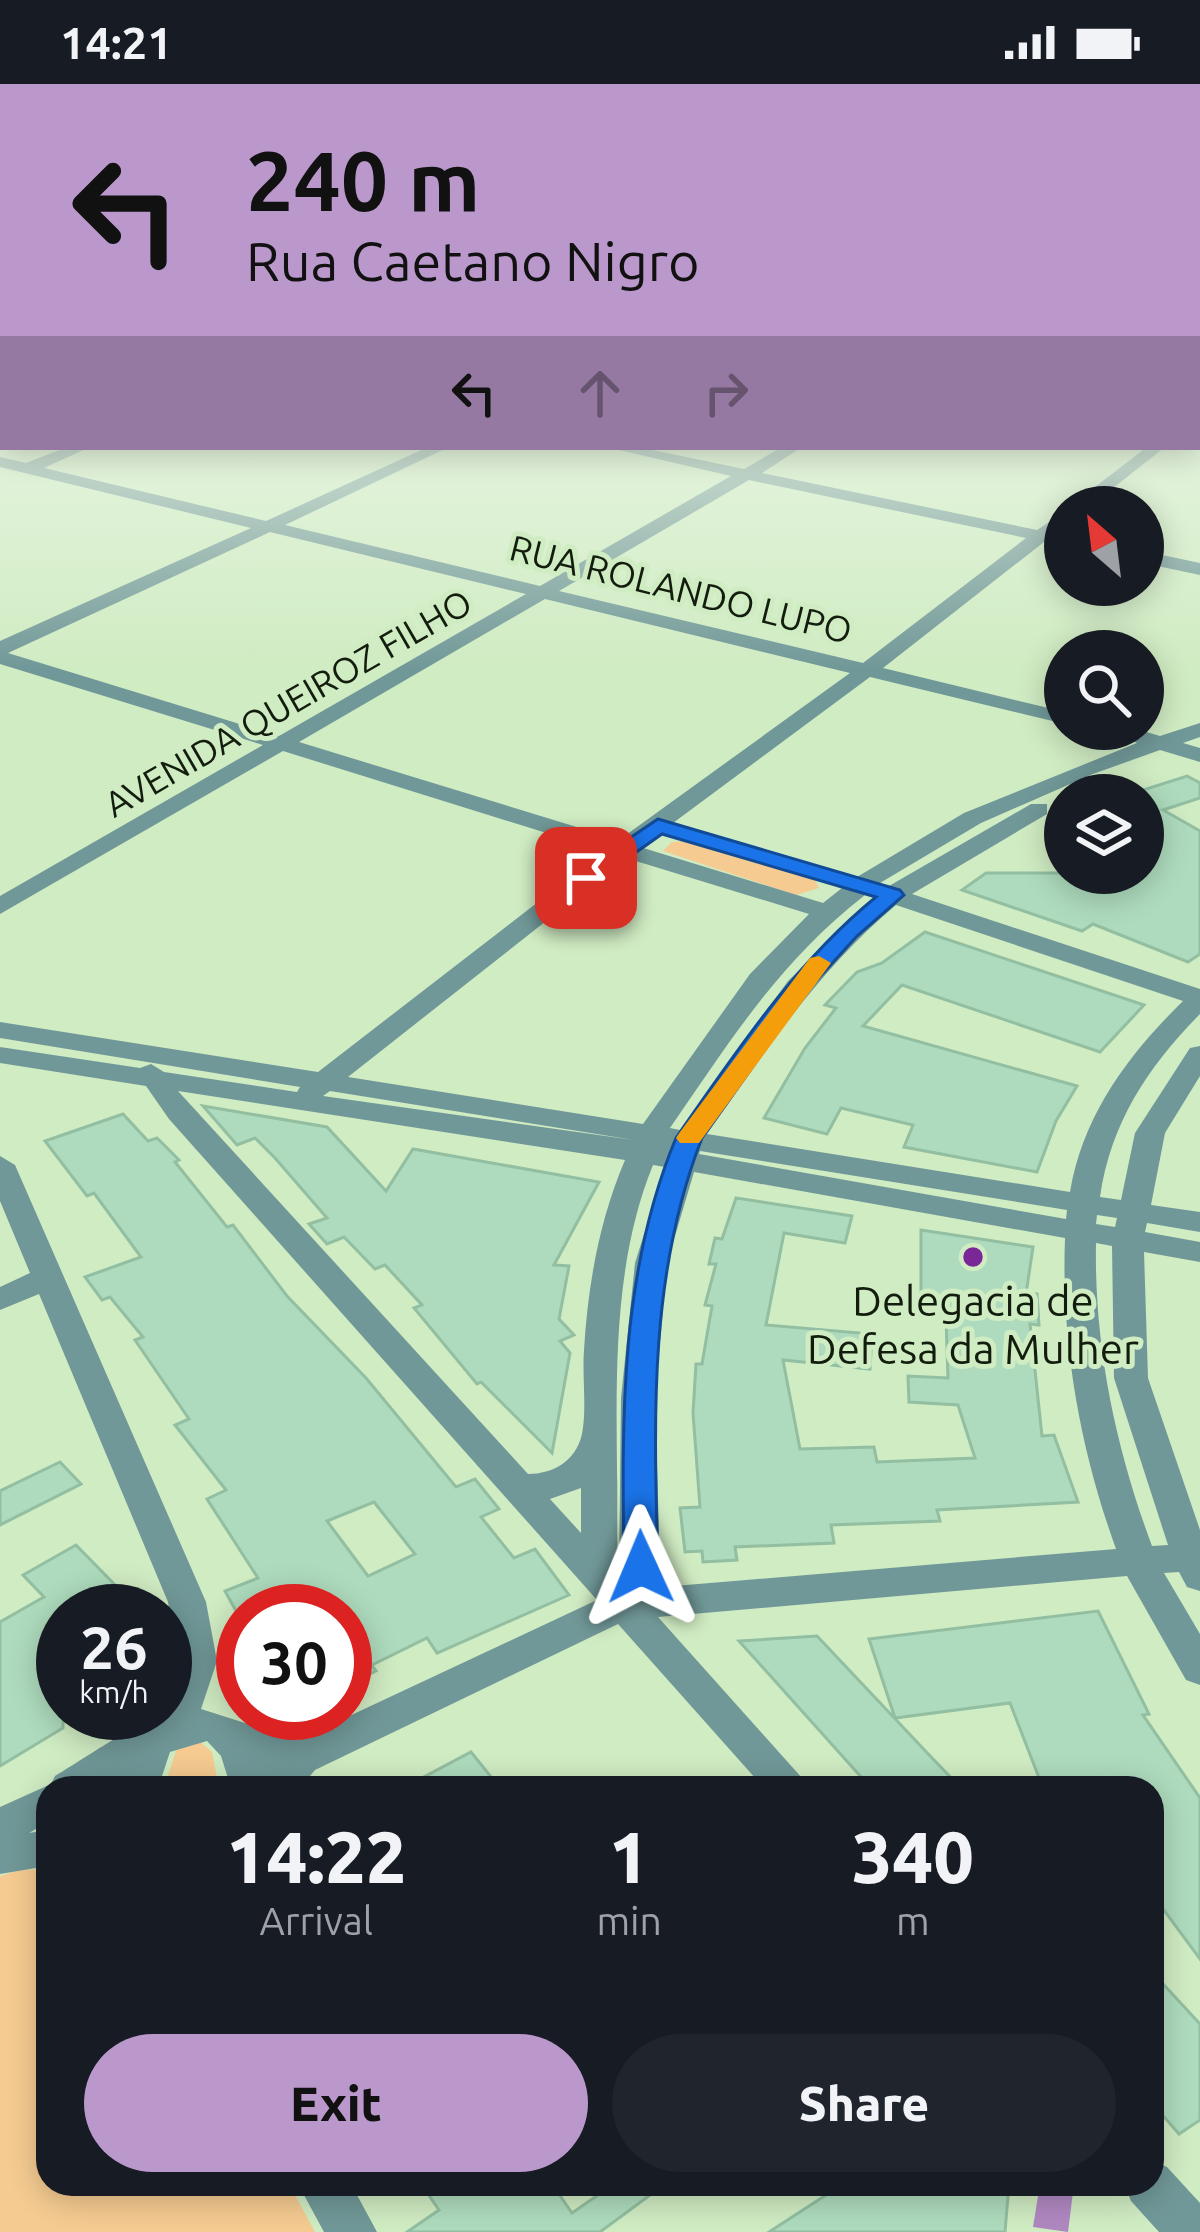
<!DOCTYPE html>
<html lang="en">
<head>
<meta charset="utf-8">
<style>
  :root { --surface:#171b24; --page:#20242c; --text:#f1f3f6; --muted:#9ea1a6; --accent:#bb98cc }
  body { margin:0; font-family:Ubuntu,sans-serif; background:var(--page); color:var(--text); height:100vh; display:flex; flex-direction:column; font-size:45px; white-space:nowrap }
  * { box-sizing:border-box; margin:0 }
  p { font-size:39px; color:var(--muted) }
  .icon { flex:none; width:66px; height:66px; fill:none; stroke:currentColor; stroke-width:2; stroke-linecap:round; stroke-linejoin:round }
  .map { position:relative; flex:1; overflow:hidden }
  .drawer { position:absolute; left:36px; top:1692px; width:1128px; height:420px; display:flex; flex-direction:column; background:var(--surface); border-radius:36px; box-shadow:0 6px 30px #0003 }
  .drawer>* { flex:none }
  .guide { position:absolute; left:0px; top:0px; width:1200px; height:366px; box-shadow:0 6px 30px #0003; background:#bb98cc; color:#111; overflow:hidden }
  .needle { width:78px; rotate:332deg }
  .tools { position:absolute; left:1044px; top:402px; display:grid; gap:24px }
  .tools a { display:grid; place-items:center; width:120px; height:120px; border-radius:50%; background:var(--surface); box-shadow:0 6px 30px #0003; font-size:60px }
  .speed { position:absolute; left:36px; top:1500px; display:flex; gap:24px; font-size:60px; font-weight:700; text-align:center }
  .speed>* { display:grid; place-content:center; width:156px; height:156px; border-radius:50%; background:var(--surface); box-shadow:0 6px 30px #0003; line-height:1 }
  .speed small { font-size:30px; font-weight:400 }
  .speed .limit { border:18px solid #d22; background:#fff; color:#111 }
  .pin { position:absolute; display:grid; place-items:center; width:102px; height:102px; color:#fff; margin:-51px; border-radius:24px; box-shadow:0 6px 18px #0006 }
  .me { position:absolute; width:132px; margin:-66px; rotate:359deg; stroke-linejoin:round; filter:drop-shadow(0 0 9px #0008) }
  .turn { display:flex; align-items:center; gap:42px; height:252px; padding:0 48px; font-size:54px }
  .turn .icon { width:156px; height:156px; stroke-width:2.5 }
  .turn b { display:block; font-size:84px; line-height:102px }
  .lanes { display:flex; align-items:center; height:114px; padding:0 48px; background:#0003; justify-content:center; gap:60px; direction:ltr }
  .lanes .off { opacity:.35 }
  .eta { display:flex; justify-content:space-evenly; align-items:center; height:204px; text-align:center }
  .eta b { font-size:72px; font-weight:800; line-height:84px }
  .button { display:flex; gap:24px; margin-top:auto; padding:24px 48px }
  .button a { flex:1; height:138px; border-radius:72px; background:var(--accent); color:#111; font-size:48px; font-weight:800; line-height:138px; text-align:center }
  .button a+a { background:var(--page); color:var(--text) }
  .status { display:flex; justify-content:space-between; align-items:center; height:84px; padding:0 60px; background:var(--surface); direction:ltr }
  .status svg { height:33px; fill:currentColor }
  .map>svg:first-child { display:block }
  .green { fill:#f5cb91 }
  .water { fill:#b088c1 }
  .building { fill:#aedbbd; stroke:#92bea1; stroke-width:3; fill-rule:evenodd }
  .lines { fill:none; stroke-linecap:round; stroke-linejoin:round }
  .minor { fill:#719898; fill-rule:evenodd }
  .route { fill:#1a73e8; stroke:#114b97; stroke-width:3 }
  .slow { fill:#f59e0b }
  .poi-dot { fill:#7a2898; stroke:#d0ecc3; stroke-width:4.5 }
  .labels { text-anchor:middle; stroke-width:10; stroke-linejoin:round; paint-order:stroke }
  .far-street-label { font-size:36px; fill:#131d0e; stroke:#d0ecc3 }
  .poi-label { font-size:42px; fill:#131d0e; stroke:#d0ecc3 }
</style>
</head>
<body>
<div class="status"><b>14:21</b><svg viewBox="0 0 49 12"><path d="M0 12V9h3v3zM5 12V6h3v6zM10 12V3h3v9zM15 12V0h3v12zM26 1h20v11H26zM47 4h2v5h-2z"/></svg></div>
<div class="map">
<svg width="1200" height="2148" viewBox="0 0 1200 2148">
  <rect width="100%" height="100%" fill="#d0ecc3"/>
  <!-- green -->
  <g class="green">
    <path d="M686,757L815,796L819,804L796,811L663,767L672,758Z"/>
    <path d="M198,1656L212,1668L219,1704H164L179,1658Z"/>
    <path d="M48,1785V2100H289L315,2148H0V1792L20,1786Z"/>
  </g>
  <!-- water -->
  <path class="water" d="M1040,2100H1074L1068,2148L1033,2143Z"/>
  <!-- building -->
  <g class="building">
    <path d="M1187,692L1200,699V714L1163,726L1200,747V870L1188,878L1093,840L1082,847L962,806L986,789H1143V706Z"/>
    <path d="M925,848L1144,921L1100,968L902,901L863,942L1077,1002L1056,1037L1037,1088L904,1063L913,1041L841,1024L827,1050L764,1034L805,964L836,924L825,921L857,888L882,879Z"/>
    <path d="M203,1022L327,1043L386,1107L413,1065L599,1098L554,1181L569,1182L559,1235L574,1251L560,1257L570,1269L552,1369L481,1298L477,1300L414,1224L422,1221L385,1181L375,1185L344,1153L327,1160L309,1140L327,1134L275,1074L255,1054L237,1061Z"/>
    <path d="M123,1030L148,1057L157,1054L179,1076L175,1078L227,1143L233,1141L287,1212L366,1294L456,1403L475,1395L499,1425L481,1433L514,1474L535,1465L569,1511L437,1569L427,1554L372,1581L376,1587L345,1602V1527H236L225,1507L258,1494L207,1415L226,1406L175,1341L189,1335L135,1256L143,1253L110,1213L102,1216L85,1193L141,1173L94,1109L87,1112L45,1057ZM374,1418L415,1470L368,1492L327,1437Z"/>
    <path d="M736,1114L852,1132L845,1159L784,1149L766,1241L872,1250L870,1285L783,1276L800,1365L874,1363L877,1378L975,1374L958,1321L909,1318L908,1292L948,1294L946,1234L921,1232V1146L1033,1163L1026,1210H1037L1039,1241L1030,1240L1042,1352L1054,1351L1078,1418L937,1426L940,1437L831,1441L834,1459L735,1463L737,1476L703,1478L702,1467L685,1468L680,1424L700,1423L693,1329L696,1280H702L712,1222L705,1221L716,1180H709L715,1154L722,1155Z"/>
    <path d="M60,1378L81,1400L0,1441V1407Z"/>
    <path d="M76,1461L116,1502L73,1527H63V1644L0,1682V1538L44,1513L23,1491Z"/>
    <path d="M1098,1527L1149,1630L1143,1631L1200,1714V1875L1152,1810V1704H1043L1010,1619L895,1634L869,1555Z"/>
    <path d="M817,1552L933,1675L961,1704H871L739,1557Z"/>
    <path d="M471,1668L500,1704H403Z"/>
    <path d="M1152,1888L1200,1940V2036L1179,2050L1152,2019Z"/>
    <path d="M421,2100H552L572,2129L614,2100H665L600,2148H407L439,2126Z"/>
    <path d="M843,2100H1009L1005,2148H769Z"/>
  </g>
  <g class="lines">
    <!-- minor -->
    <g class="minor">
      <path d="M1200,325V337L1197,338V326Z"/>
      <path d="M67,363H90L44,384L266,437L428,363H449L285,441L540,502L731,392L606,363H638L744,385L782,363H802L762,389L1037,446L1065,428V442L1055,450L1061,451V459L1044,458L883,584L1065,628V640L870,593L673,739L857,793L964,729L1137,659L1102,645H1136L1160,652L1200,639V653L1183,659L1200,664V678L1160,666L1093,690L981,739L880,799L889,802L1031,720H1047V730L912,810L1200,905V930C1148,983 1111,1038 1100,1113L1121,1116L1135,1049L1190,964L1200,962V992L1165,1049L1151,1121L1200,1128V1148L1147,1139L1145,1148L1200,1158V1178L1144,1168L1148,1294L1200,1446V1507L1187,1503L1179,1488L1164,1489L1200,1550V1601L1186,1596L1127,1492L658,1533L811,1704H764L618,1540L315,1686L300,1704H231L221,1672L207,1657L170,1668L158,1704H116L118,1698L107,1704H48V1738L29,1749L48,1746V1782L0,1790V1723L51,1700L55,1692C76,1680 151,1629 165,1629L178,1577L168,1518L39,1210L0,1226V1203L30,1189L0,1117V1072L15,1081L206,1518L217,1577L201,1625L298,1656L597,1516L169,1035L146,1002L0,979V963L140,984L151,980L164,988L297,1008L300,1003L0,954V938L318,988L604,767L283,667L0,830V812L263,661L0,580V557L251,444L0,383V373L26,379ZM749,396L1026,454L863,579L559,507ZM270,448L526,510L279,652L8,569ZM545,515L850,589L619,756L299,658ZM658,749L842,804L823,819L640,763ZM626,774L809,830L750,890L643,1040L348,993ZM865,811L874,813L788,897L680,1046L670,1044C731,956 778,879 865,811ZM896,821L1183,917C1128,971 1083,1031 1070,1108L707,1050C765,968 818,886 896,821ZM178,1007L625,1076C599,1137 588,1201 584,1266C582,1293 587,1324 582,1350C576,1377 553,1390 528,1390ZM330,1007L634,1056L323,1012ZM700,1067L1067,1126L1066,1135L699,1070ZM653,1081L665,1083L635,1179L621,1314L619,1490C616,1456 618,1421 617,1387C616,1284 614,1177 653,1081ZM694,1088L1065,1154C1061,1260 1080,1365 1116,1465L650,1504L660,1483L655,1314L667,1179ZM1097,1131L1117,1134L1115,1143L1096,1140ZM1096,1159L1112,1162L1114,1294L1168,1461L1152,1462C1116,1365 1094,1263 1096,1159ZM581,1404V1449L550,1415Z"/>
      <path d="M1147,363H1165L1089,423H1069Z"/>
      <path d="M1143,467L1200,479V491L1143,479Z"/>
      <path d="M1152,2077L1167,2083L1200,2119V2148H1159L1131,2117L1124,2100H1152Z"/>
      <path d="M298,2100H351L377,2148H324Z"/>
    </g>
  </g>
  <!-- sky -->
  <linearGradient id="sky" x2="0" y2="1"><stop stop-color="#91a2d8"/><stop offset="0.49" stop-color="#eaf6e4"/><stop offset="1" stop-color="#eaf6e4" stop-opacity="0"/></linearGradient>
  <rect width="1200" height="584" fill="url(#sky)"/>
  <!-- route -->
  <path class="route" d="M658,735L900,806L904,811L857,852L806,908L702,1054C648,1192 654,1338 658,1483L653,1492L641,1496L629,1492L624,1483C622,1337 619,1191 676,1054C736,968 794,880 876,813L662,750L594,798H578V789Z"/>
  <!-- slow -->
  <path class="slow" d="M819,872L831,879L699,1059H680L676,1054L680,1048L810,874Z"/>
  <!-- markers -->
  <circle class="poi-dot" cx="973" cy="1173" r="12"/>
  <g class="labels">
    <!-- far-street labels -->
    <g class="far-street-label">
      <text transform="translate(681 505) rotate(14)" y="13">RUA ROLANDO LUPO</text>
      <text transform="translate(288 619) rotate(-30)" y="13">AVENIDA QUEIROZ FILHO</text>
    </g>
    <!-- poi labels -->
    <g class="poi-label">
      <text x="973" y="1232">Delegacia de<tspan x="973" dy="48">Defesa da Mulher</tspan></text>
    </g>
  </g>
</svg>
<div class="tools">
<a><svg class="needle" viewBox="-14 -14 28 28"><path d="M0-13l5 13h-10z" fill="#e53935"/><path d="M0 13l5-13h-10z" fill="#9ea1a6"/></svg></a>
<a><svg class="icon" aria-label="search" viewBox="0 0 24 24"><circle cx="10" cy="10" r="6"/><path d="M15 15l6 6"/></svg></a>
<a><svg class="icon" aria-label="layers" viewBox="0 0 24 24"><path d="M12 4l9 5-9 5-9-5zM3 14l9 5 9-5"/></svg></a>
</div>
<div class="speed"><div>26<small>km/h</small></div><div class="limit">30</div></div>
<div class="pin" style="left:586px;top:794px;background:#d93025"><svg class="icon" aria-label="arrive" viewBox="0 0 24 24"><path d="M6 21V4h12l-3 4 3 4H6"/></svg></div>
<svg class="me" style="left:641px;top:1483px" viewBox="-20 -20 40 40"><path d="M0-17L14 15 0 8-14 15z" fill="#1a73e8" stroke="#fff" stroke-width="4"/></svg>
<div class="guide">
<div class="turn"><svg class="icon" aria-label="left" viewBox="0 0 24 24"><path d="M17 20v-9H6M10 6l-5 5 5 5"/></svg><div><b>240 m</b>Rua Caetano Nigro</div></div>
<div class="lanes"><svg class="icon" aria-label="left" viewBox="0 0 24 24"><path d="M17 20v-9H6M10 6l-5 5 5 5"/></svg><svg class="icon off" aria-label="ahead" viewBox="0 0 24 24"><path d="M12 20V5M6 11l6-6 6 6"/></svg><svg class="icon off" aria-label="right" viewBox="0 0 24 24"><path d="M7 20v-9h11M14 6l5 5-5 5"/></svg></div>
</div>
<section class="drawer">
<div class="eta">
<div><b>14:22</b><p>Arrival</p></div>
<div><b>1</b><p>min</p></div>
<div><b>340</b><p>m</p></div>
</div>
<div class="button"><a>Exit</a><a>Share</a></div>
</section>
</div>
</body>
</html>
